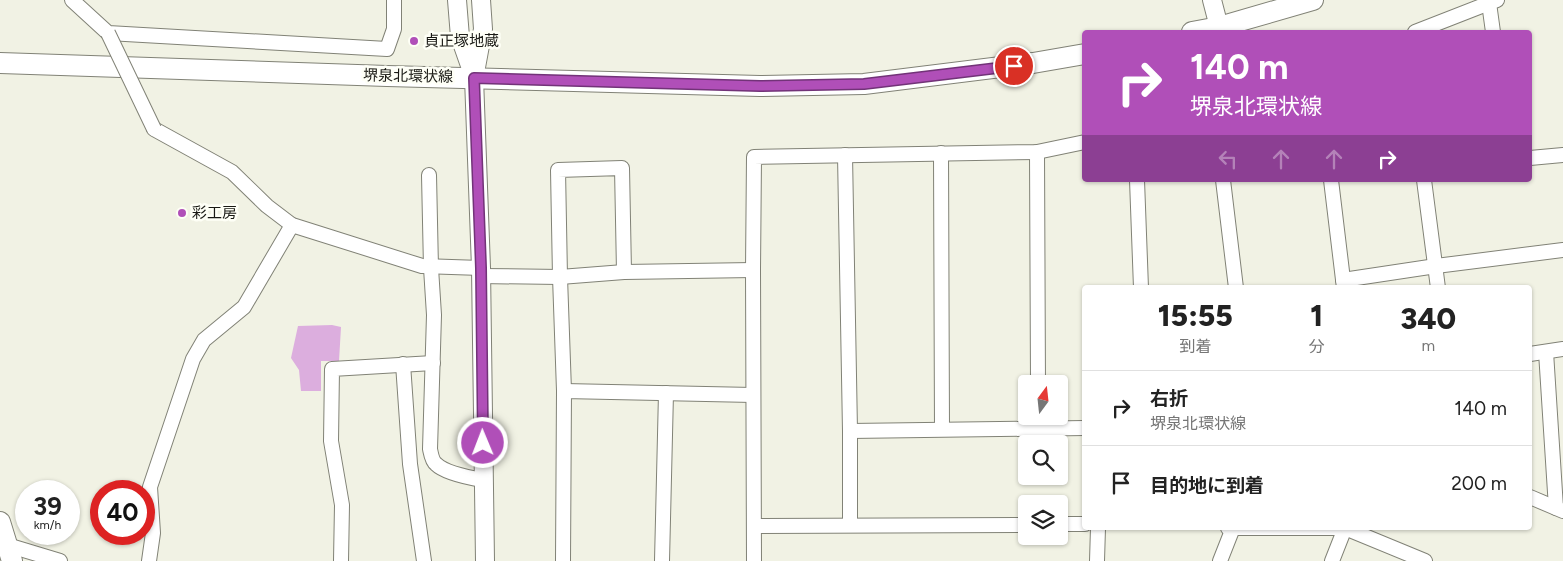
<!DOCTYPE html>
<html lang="ja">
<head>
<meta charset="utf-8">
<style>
  :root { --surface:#fff; --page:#f6f6f6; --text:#222; --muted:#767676; --line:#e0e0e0 }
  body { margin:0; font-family:Figtree,"Noto Sans JP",sans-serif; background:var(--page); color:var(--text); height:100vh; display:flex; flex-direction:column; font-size:19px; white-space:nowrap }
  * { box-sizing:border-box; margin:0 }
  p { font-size:16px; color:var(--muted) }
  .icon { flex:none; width:28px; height:28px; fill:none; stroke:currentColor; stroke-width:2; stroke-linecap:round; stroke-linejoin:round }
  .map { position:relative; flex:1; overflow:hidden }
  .sheet { position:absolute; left:1082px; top:285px; width:450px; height:245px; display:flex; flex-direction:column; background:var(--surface); border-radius:5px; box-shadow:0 1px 4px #0004 }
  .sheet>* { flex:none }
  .top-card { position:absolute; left:1082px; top:30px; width:450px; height:152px; border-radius:5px; box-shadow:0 1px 4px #0004; background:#b04fb8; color:#fff; overflow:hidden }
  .needle { width:32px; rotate:15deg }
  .controls { position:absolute; left:1018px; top:375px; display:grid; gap:10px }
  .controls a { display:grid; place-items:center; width:50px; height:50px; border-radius:5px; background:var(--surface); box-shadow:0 1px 4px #0004; font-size:25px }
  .speed { position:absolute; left:15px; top:480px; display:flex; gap:10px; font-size:25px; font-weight:700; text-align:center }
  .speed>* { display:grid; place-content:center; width:65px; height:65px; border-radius:50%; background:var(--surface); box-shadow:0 1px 4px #0004; line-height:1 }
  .speed small { font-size:12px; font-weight:400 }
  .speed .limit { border:8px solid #d22; background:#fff; color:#111 }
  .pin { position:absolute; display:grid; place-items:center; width:42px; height:42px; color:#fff; margin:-21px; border:2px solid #fff; border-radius:50%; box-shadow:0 1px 5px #0007 }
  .me { position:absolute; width:55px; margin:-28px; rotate:359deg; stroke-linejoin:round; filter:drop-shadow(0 0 4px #0008) }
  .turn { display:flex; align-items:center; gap:18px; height:105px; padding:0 25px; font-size:22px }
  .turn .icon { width:65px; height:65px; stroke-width:2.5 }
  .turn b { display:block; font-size:35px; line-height:42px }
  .lanes { display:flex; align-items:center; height:48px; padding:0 25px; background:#0003; justify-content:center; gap:25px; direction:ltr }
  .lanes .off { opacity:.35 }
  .eta { display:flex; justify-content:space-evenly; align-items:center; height:85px; text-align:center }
  .eta b { font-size:30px; font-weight:800; line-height:35px }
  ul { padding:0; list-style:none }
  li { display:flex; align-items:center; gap:15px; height:75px; padding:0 25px; border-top:1px solid var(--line) }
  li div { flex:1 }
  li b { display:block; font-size:19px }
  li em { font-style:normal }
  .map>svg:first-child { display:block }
  .green { fill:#dcaede }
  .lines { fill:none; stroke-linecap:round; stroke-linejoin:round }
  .minor-casing { stroke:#818276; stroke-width:16 }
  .tertiary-casing { stroke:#818276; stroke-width:20 }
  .secondary-casing { stroke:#818276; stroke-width:22 }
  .minor { stroke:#fff; stroke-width:14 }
  .tertiary { stroke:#fff; stroke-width:18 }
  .secondary { stroke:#fff; stroke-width:20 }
  .minor-bridge-casing { stroke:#818276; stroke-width:16; stroke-linecap:butt }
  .minor-bridge { stroke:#fff; stroke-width:14 }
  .route-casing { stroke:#723378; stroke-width:12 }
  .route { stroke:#b04fb8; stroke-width:9 }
  .poi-dot { fill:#b04fb8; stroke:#fefff6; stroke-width:2 }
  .labels { text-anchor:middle; stroke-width:5; stroke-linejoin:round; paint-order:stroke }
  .poi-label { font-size:15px; fill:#191914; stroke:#fefff6; text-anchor:start }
  .street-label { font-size:15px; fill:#191914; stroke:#fefff6 }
</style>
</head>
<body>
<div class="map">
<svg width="1563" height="561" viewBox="0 0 1563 561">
  <rect width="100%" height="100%" fill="#f1f2e4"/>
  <!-- green -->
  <path class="green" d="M332,325L341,327L339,361H321V391H301L299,370L291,358L298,326Z"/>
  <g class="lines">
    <!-- minor casing -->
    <g class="minor-casing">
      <g id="minor">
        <path d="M72,0L108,33L387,49L394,29V0"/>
        <path d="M1489,3L1493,32"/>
        <path d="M1415,32L1497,0"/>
        <path d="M154,129L232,172L267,206L292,225L422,266L481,268"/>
        <path d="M1037,152L1038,384"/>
        <path d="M941,153L942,429"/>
        <path d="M845,155L850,431V525"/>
        <path d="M1530,158L1563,155"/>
        <path d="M429,175L431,268L434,315L430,449C431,454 432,461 436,464C445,473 471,478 483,480"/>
        <path d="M1137,180L1141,288"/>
        <path d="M1223,180L1236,288"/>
        <path d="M1331,180L1344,288"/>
        <path d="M1424,180L1438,288"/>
        <path d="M480,276L560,277L624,272L753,270"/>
        <path d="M1343,280L1436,266L1563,250"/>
        <path d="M1546,352L1556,508"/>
        <path d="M1530,354L1563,349"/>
        <path d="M403,364L410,464L424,561"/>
        <path d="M564,391L560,277L558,170L622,168L624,272"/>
        <path d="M850,431L1085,428"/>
        <path d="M1530,497L1563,511"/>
        <path d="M1059,524H1085"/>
        <path d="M755,526L1026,525"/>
        <path d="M1228,528H1345L1425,561"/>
        <path d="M7,545L60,561"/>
        <path d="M149,561L153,533L150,487L193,359L204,340L244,307L292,225"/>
        <path d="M341,561L342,505L331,441L332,369L433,363"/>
        <path d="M563,561L564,391L753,395"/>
        <path d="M662,561L666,393"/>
        <path d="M754,561L753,270L754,157L1037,152L1085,142"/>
        <path d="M1097,561L1098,528"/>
        <path d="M1220,561L1233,528"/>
        <path d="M1332,561L1345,528"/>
      </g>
    </g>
    <!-- tertiary casing -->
    <g class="tertiary-casing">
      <g id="tertiary">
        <path d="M457,0L460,37L474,77"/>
        <path d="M481,0L483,29L474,78L481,268L485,561"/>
        <path d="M1212,0L1219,27"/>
      </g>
    </g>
    <!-- secondary casing -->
    <g class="secondary-casing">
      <g id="secondary">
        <path d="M1192,32L1219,27L1313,0"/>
        <path d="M0,63L387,76L760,86L864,84L1033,63L1085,54"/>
        <path d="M0,522L12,561"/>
      </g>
    </g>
    <!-- minor -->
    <use href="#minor" class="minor"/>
    <!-- tertiary -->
    <use href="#tertiary" class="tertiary"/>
    <!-- secondary -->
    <use href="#secondary" class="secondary"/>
    <!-- minor-bridge casing -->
    <g class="minor-bridge-casing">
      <path id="minor-bridge" d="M108,33L154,129"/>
    </g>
    <!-- minor-bridge -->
    <use href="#minor-bridge" class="minor-bridge"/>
  </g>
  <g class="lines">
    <!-- route casing -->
    <g class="route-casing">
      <path id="route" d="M483,443L481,268L474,78L760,86L864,84L1014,66"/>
    </g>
    <!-- route -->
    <use href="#route" class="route"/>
  </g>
  <!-- markers -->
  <g class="poi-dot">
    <circle cx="414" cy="41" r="5"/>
    <circle cx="182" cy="213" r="5"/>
  </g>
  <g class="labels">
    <!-- poi labels -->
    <g class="poi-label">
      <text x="424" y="46">貞正塚地蔵</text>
      <text x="192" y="218">彩工房</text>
    </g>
    <!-- street labels -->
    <g class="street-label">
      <text transform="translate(408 76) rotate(1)" y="5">堺泉北環状線</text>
    </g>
  </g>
</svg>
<div class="controls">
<a><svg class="needle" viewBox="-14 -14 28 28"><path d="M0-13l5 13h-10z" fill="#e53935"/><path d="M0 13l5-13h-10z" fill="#767676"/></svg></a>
<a><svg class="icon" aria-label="search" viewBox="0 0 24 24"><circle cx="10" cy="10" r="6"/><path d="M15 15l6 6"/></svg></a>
<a><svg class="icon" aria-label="layers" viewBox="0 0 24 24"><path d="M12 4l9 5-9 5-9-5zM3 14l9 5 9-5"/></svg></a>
</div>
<div class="speed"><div>39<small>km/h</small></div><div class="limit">40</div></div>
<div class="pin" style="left:1014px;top:66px;background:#d93025"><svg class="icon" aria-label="arrive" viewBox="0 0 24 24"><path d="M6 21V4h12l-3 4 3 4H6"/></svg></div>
<svg class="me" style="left:483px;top:443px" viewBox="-20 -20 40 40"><circle r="17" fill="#b04fb8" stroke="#fff" stroke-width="3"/><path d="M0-11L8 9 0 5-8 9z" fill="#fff"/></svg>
<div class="top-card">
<div class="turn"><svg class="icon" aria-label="right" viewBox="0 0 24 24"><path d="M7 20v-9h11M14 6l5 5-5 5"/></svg><div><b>140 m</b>堺泉北環状線</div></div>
<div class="lanes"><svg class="icon off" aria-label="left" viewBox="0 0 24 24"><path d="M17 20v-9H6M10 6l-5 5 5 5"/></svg><svg class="icon off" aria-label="ahead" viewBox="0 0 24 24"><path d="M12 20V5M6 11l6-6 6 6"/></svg><svg class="icon off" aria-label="ahead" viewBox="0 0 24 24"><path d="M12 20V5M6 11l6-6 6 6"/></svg><svg class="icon" aria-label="right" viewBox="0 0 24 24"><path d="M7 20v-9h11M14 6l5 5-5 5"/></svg></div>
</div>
<section class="sheet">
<div class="eta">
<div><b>15:55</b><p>到着</p></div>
<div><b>1</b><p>分</p></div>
<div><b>340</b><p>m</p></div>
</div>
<ul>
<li><svg class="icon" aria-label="right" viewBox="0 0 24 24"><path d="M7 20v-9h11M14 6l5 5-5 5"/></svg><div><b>右折</b><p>堺泉北環状線</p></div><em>140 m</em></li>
<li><svg class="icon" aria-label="arrive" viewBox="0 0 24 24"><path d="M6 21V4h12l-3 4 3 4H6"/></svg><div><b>目的地に到着</b></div><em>200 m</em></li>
</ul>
</section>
</div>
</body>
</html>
